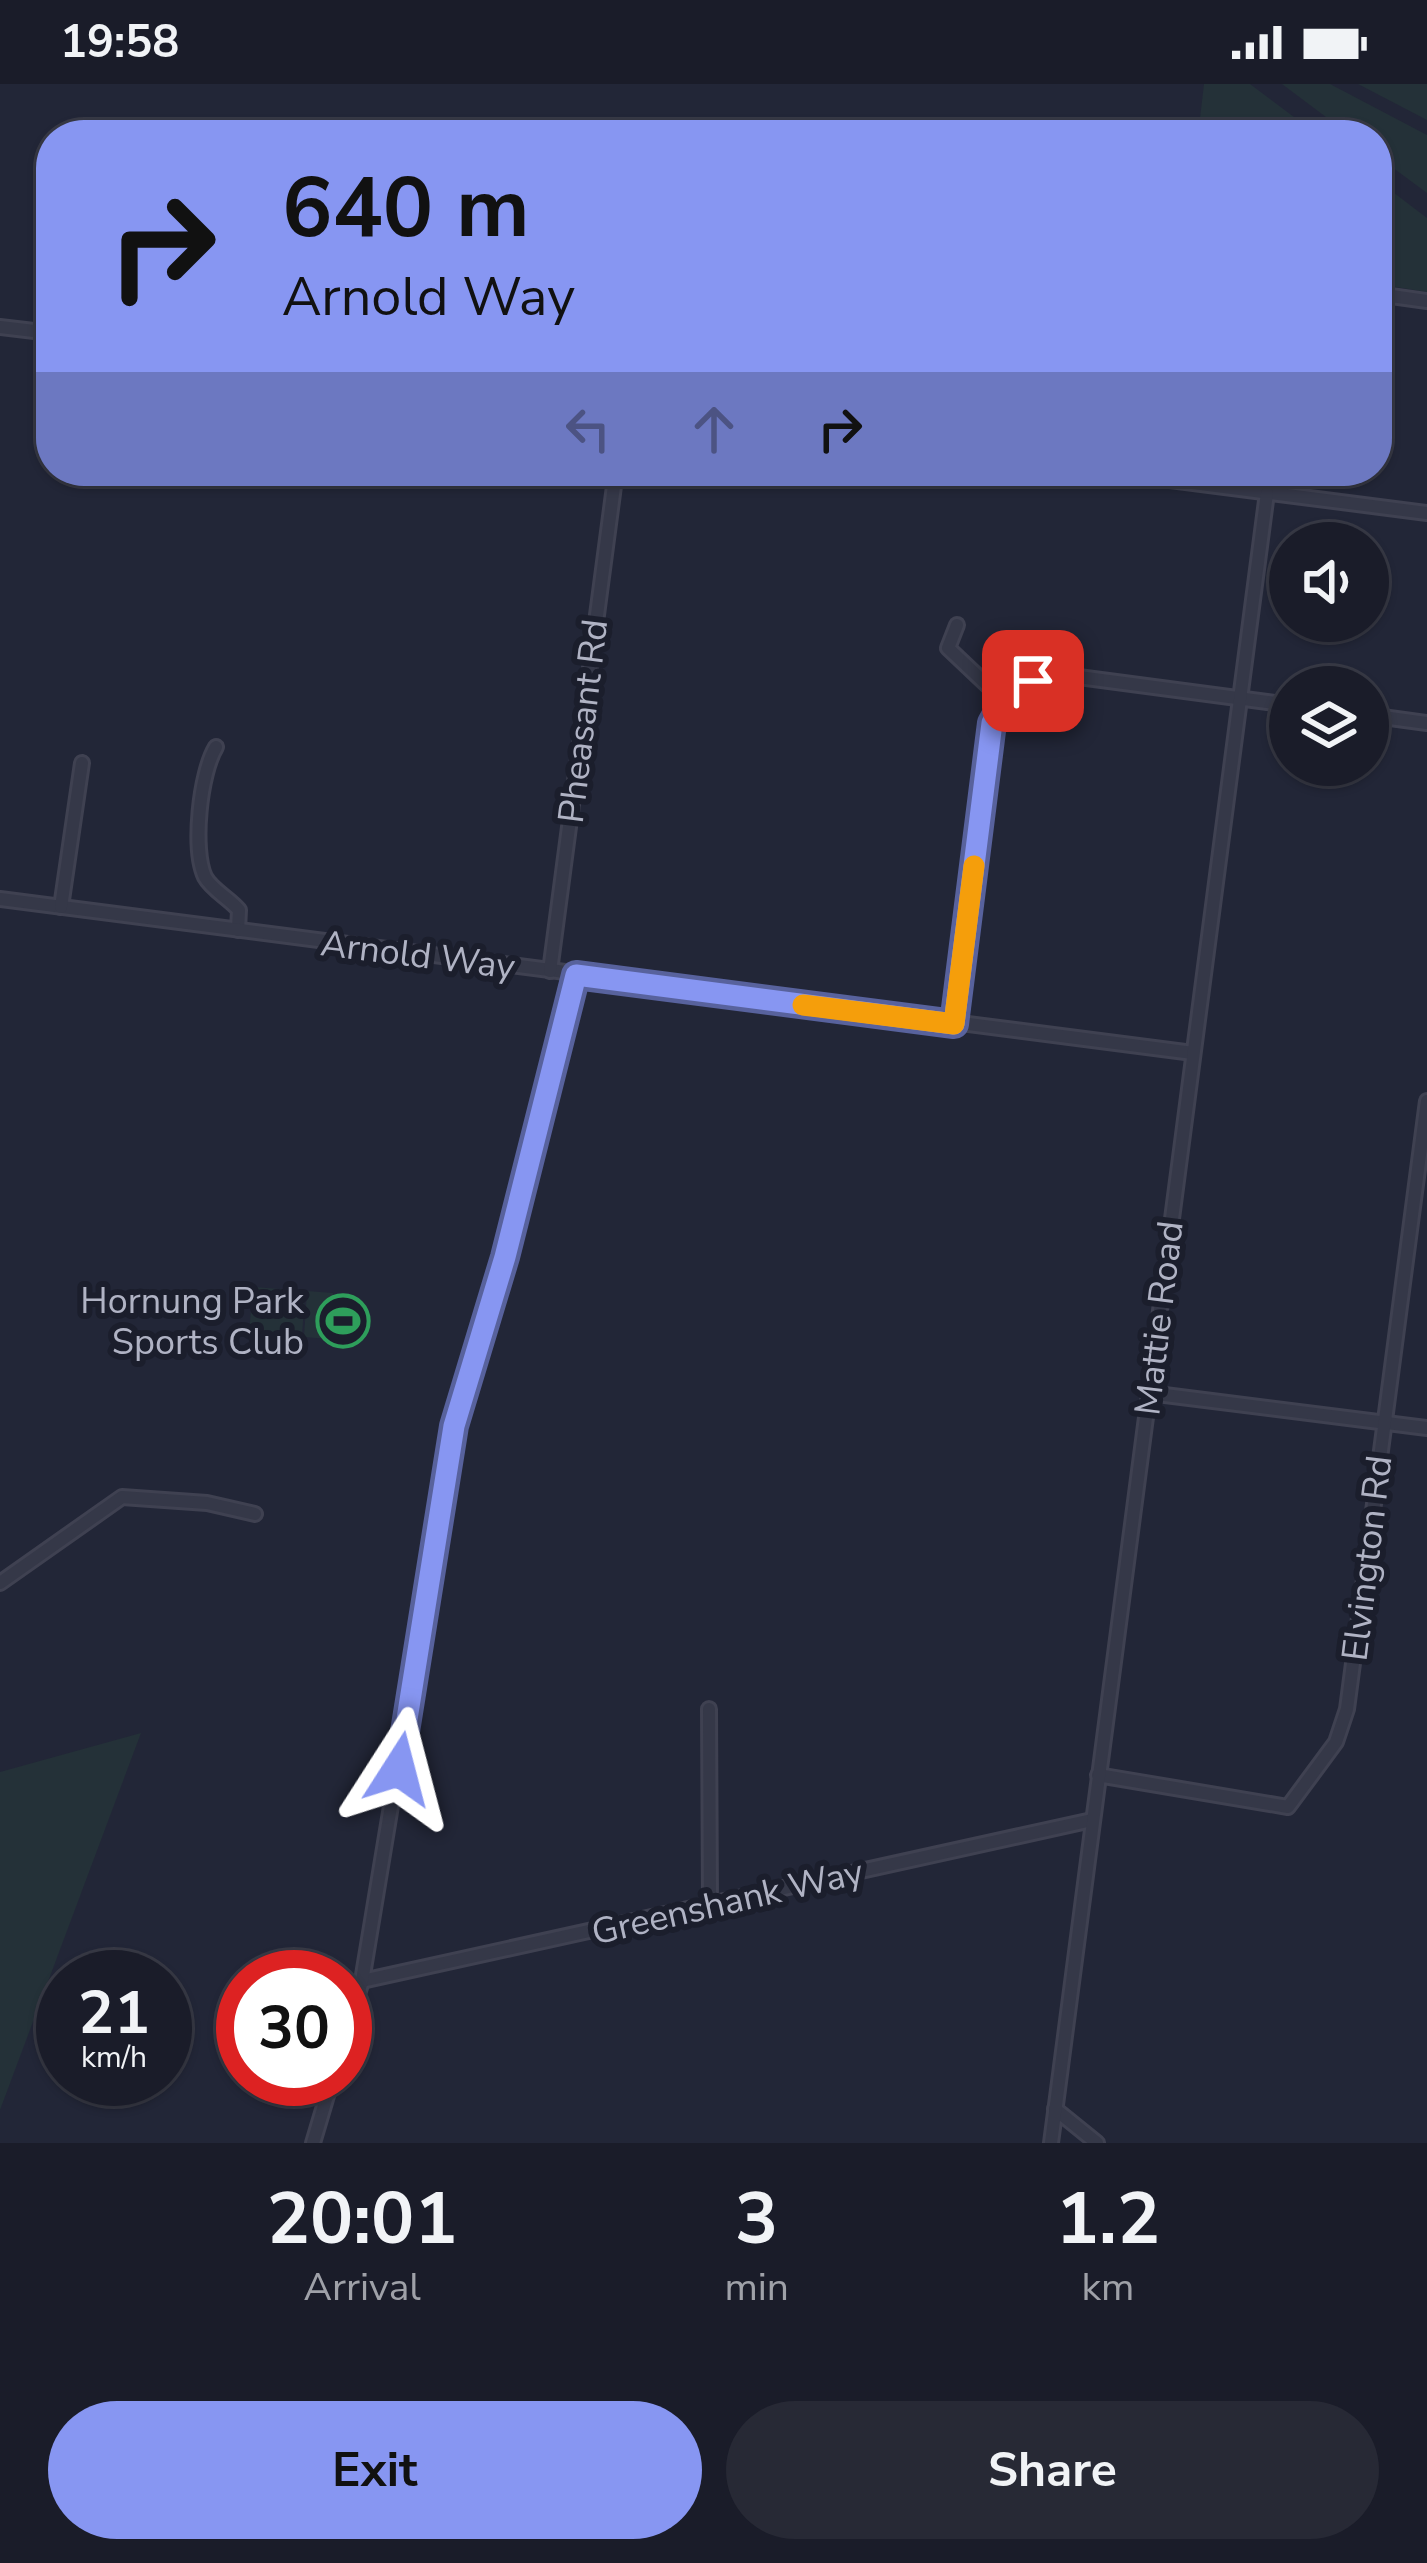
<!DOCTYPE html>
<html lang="en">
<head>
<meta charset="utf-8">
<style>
  :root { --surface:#1a1c29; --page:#272935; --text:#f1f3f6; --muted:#9fa1a8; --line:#383a46; --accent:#8796f2 }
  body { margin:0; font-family:"Nunito Sans",sans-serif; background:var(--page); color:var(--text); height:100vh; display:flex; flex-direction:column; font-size:45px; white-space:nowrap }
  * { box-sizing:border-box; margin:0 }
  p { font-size:39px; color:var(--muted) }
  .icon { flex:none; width:66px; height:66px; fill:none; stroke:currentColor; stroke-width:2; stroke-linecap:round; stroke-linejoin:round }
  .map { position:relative; height:2059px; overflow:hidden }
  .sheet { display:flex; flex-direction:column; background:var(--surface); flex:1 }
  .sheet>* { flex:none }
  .hud { position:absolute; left:36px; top:36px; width:1356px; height:366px; border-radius:48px; box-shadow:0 3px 9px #0004,0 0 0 3px var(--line); background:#8796f2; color:#111; overflow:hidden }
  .fabs { position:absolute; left:1269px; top:438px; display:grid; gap:24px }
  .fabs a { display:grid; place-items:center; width:120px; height:120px; border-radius:50%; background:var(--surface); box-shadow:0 3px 9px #0004,0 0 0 3px var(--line); font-size:60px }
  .speed { position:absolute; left:36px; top:1866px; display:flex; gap:24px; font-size:60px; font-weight:700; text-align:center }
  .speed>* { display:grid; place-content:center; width:156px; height:156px; border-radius:50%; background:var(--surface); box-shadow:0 3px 9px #0004,0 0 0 3px var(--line); line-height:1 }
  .speed small { font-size:30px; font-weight:400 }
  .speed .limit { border:18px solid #d22; background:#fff; color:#111 }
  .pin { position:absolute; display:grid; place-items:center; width:102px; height:102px; color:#fff; margin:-51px; border-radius:24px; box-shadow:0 6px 18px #0006 }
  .me { position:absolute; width:132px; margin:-66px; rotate:9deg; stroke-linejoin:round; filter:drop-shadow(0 0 9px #0008) }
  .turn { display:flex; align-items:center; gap:42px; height:252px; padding:0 48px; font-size:54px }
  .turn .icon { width:156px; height:156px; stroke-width:2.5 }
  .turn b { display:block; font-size:84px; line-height:102px }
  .lanes { display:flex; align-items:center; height:114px; padding:0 48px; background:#0003; justify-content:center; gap:60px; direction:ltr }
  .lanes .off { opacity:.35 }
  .eta { display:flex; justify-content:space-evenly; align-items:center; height:204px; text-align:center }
  .eta b { font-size:72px; font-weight:700; line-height:84px }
  .primary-button { display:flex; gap:24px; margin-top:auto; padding:24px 48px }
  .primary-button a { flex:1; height:138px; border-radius:72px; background:var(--accent); color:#111; font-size:48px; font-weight:700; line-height:138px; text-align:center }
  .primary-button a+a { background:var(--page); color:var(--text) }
  .status { display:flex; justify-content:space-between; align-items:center; height:84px; padding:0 60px; background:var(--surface); direction:ltr }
  .status svg { height:33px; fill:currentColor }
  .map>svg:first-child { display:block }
  .green { fill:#243138 }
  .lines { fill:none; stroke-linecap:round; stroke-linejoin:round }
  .minor-casing { stroke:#3f4151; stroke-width:18 }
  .minor { stroke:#353848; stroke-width:12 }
  .route-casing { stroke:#58629d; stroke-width:30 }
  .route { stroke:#8796f2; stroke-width:21 }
  .slow { stroke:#f59e0b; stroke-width:21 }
  .labels { text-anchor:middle; stroke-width:12; stroke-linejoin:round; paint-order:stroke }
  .street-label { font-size:36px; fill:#b0b3c4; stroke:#1b1e2c }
  .poi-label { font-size:36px; fill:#b0b3c4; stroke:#1b1e2c; text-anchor:end }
</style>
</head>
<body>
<div class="status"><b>19:58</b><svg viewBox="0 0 49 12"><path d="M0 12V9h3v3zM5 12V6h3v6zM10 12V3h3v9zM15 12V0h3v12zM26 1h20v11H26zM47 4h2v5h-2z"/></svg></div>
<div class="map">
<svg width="1427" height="2059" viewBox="0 0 1427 2059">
  <rect width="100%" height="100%" fill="#222637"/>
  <!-- green -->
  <g class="green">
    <path d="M1204,0H1250L1318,51H1198Z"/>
    <path d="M1282,0H1330L1427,51V109L1377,72V51H1350Z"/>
    <path d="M1358,0H1427V36Z"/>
    <path d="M1377,96L1427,134V208L1377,200Z"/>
    <path d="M253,1203L305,1207L302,1252L249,1249Z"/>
    <path d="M307,1207L333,1209L329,1255L304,1253Z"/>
    <path d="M141,1649L0,2026V1688Z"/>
  </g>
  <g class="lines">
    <!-- minor casing -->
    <g class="minor-casing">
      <g id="minor">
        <path d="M1377,210L1427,217"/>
        <path d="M0,243L51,249"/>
        <path d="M1100,387L1427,429"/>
        <path d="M957,541L948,564L1004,617"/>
        <path d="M1368,631L1427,639"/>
        <path d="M216,663C200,689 192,765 205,793C212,806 229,814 239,826L238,846"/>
        <path d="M0,815L1193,969"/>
        <path d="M61,823L82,679"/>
        <path d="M550,887L616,387"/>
        <path d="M954,940L993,639C1003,611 1027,594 1056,590L1290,621"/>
        <path d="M1149,1309L1427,1344"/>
        <path d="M0,1499L122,1413L207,1419L255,1430"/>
        <path d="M709,1625L710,1820"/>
        <path d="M1098,1691L1288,1723L1336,1658L1347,1625L1427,1017"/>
        <path d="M362,1897L1092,1736"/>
        <path d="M345,1952L362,1897L454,1342L505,1173L576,891"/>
        <path d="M1055,2025L1097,2059"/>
        <path d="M313,2059L332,1995"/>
        <path d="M1051,2059L1267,409"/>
      </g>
    </g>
    <!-- minor -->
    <use href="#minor" class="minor"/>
  </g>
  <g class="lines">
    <!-- route casing -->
    <g class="route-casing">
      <path id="route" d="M399,1685L454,1342L505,1173L576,891L954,940L992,639L1006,614L1033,597"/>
    </g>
    <!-- route -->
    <use href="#route" class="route"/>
    <!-- slow -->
    <path class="slow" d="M803,921L954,940L974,782"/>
  </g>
  <!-- icons -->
  <defs>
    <g id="stadium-ring" transform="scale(2.7)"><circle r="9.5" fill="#1b1e2c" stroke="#2e9e5b" stroke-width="1.5"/><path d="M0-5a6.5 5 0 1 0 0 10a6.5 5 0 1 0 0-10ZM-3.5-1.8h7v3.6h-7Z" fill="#2e9e5b"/></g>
  </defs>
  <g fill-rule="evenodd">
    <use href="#stadium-ring" x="343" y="1237"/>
  </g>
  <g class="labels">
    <!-- street labels -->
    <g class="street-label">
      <text transform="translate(582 637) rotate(-83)" y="13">Pheasant Rd</text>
      <text transform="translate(418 870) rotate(7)" y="13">Arnold Way</text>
      <text transform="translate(1158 1234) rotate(-83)" y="13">Mattie Road</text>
      <text transform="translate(1366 1474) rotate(-83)" y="13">Elvington Rd</text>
      <text transform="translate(727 1817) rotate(-13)" y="13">Greenshank Way</text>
    </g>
    <!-- poi labels -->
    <g class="poi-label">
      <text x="304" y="1229">Hornung Park<tspan x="304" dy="41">Sports Club</tspan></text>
    </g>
  </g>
</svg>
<div class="fabs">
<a><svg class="icon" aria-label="sound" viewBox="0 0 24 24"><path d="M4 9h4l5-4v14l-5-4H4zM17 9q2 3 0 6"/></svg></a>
<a><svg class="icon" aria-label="layers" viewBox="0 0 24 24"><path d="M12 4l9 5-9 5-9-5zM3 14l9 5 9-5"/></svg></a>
</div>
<div class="speed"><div>21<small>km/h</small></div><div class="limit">30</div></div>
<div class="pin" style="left:1033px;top:597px;background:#d93025"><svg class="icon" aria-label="arrive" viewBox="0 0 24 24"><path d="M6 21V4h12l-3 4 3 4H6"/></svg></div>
<svg class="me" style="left:399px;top:1685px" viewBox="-20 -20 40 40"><path d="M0-17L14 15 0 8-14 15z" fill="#8796f2" stroke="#fff" stroke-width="4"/></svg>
<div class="hud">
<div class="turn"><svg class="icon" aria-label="right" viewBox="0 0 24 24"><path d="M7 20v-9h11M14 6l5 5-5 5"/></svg><div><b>640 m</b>Arnold Way</div></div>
<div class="lanes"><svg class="icon off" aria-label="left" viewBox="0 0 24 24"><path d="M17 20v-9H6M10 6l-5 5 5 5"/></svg><svg class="icon off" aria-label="ahead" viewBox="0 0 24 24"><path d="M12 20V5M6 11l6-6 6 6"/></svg><svg class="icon" aria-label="right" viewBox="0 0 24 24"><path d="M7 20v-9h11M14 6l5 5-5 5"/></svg></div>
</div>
</div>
<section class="sheet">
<div class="eta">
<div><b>20:01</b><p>Arrival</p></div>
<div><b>3</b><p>min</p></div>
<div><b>1.2</b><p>km</p></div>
</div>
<div class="primary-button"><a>Exit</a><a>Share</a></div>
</section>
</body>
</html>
